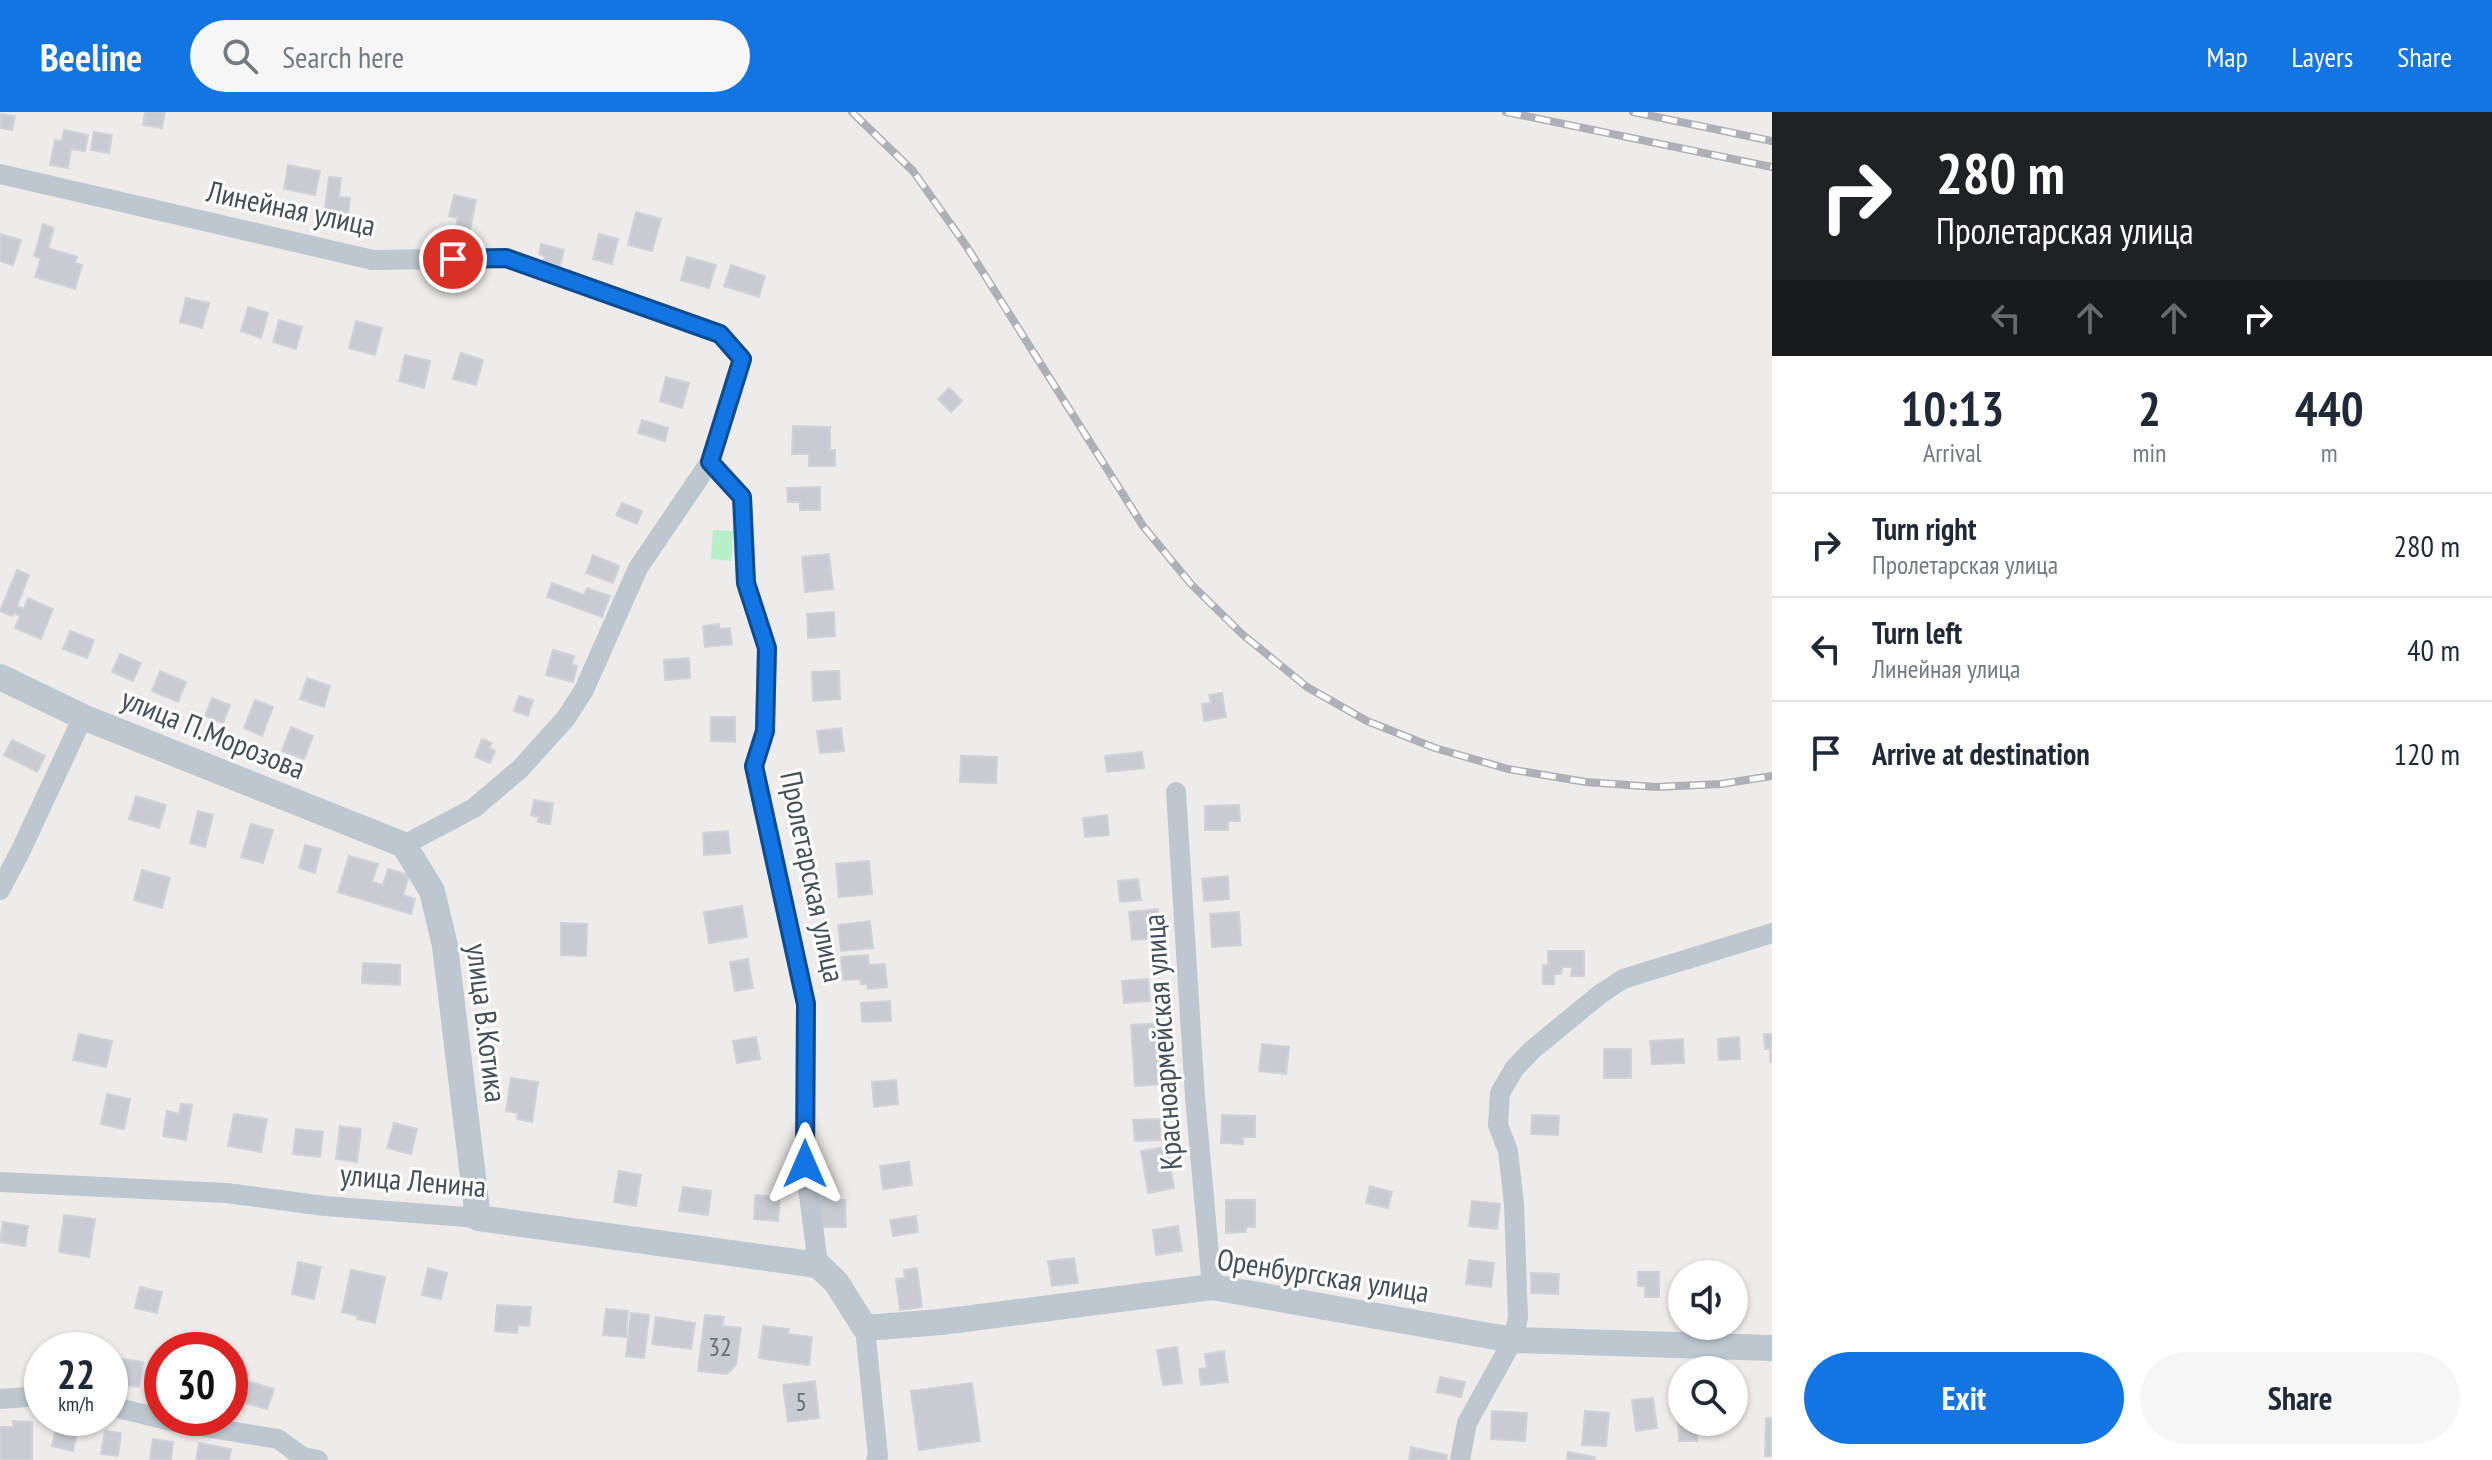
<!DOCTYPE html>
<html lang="en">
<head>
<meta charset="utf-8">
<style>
  :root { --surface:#fff; --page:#f6f6f7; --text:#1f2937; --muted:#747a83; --line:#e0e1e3; --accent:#1375e1 }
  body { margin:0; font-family:"PT Sans Narrow",sans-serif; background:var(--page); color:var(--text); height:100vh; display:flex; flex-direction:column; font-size:30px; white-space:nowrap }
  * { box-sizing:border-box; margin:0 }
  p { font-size:26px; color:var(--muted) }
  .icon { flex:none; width:44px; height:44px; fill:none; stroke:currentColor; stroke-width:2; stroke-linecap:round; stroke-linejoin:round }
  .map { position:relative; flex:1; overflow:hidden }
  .details { display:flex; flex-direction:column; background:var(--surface); width:720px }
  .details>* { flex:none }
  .guide { background:#202124; color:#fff; overflow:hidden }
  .controls { position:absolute; left:1668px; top:1148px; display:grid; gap:16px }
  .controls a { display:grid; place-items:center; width:80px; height:80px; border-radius:50%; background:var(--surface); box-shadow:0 2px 6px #0004; font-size:40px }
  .speed { position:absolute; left:24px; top:1220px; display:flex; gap:16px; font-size:40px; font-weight:700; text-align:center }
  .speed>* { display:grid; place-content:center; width:104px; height:104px; border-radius:50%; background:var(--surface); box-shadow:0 2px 6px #0004; line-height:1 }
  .speed small { font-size:20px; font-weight:400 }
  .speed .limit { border:12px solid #d22; background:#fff; color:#111 }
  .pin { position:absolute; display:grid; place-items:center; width:68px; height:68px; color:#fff; margin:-34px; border:4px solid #fff; border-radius:50%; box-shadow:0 2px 8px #0007 }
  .me { position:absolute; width:88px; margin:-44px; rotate:0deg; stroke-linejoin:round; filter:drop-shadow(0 0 6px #0008) }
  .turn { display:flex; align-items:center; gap:28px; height:168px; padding:0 32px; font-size:36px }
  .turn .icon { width:104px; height:104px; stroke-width:2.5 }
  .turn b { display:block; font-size:56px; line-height:68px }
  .lanes { display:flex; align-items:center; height:76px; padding:0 32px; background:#0003; justify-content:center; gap:40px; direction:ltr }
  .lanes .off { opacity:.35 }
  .eta { display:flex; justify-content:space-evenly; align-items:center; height:136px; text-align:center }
  .eta b { font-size:48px; font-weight:700; line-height:56px }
  .button { display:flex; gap:16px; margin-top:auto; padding:16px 32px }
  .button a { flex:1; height:92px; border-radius:48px; background:var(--accent); color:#fff; font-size:32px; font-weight:700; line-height:92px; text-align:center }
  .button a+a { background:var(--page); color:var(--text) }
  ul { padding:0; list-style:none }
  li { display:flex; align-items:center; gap:24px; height:104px; padding:0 32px; border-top:2px solid var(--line) }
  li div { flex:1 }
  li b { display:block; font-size:30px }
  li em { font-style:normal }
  header { display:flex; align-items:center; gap:48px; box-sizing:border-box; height:112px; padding:0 40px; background:var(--accent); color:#fff }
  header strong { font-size:38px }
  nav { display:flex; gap:44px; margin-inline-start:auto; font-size:28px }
  .search { width:560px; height:72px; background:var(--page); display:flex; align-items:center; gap:20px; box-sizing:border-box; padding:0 28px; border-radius:44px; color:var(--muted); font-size:30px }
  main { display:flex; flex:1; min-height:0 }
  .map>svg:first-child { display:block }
  .green { fill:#b7efca }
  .building { fill:#c8cbd1; stroke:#cfd2d8; stroke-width:2 }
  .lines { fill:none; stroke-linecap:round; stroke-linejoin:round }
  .minor { stroke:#bcc7cf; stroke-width:20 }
  .tertiary { stroke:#bcc7cf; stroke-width:26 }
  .rail-casing { stroke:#adb1b7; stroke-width:8 }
  .rail { stroke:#fff; stroke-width:5; stroke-dasharray:15; stroke-linecap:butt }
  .route-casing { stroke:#0c4c92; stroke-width:20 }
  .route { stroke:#1375e1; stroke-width:14 }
  .labels { text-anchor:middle; stroke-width:6; stroke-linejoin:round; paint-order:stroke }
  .number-label { font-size:26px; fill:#656f77 }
  .street-label { font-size:30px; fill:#445059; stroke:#fff }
</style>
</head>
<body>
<header>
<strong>Beeline</strong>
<div class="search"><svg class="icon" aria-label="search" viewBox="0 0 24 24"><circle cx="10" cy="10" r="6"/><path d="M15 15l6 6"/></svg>Search here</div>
<nav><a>Map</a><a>Layers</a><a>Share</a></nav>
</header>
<main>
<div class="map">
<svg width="1772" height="1348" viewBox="0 0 1772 1348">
  <rect width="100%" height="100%" fill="#efebeb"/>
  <!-- green -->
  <path class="green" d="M713,418L733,419L731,449L711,447Z"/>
  <!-- building -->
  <g class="building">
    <path d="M145,0H165L162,16L143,13Z"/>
    <path d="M0,2L15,4L12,18L0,16Z"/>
    <path d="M64,18L88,23L85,39L71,37L68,56L50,53L55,28L62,29Z"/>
    <path d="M94,20L112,23L109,41L91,38Z"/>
    <path d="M288,53L320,59L315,83L284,77Z"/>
    <path d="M329,65L341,66L339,85L350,86L347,113L323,110Z"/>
    <path d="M454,83L476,88L469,123L455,119L458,106L449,104Z"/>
    <path d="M636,100L661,107L652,139L628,133Z"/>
    <path d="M43,112L54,116L48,136L77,145L75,151L82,153L75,177L35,165L41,146L34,144Z"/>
    <path d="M0,122L21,128L13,153L0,149Z"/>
    <path d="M599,122L618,127L612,152L593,147Z"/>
    <path d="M541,132L564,138L560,154L543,150L545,144L539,142Z"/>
    <path d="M687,145L716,153L709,176L681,168Z"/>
    <path d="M731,153L765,164L759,185L724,174Z"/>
    <path d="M186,186L209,191L202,216L180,210Z"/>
    <path d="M248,195L268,201L261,226L241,219Z"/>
    <path d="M279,208L302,215L296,237L273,230Z"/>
    <path d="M356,209L382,216L375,243L349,236Z"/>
    <path d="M461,241L483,248L476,273L453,267Z"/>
    <path d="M405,243L430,249L424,276L399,269Z"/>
    <path d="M666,265L689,271L682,296L660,289Z"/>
    <path d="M949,276L962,289L951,300L938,287Z"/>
    <path d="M642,308L668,316L665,329L638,321Z"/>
    <path d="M793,314L830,315V338H835V354H809V342H792Z"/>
    <path d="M820,375V398H800V390H788L787,376Z"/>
    <path d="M622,391L642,399L637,412L616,403Z"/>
    <path d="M829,442L833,477L805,480L802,445Z"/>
    <path d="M593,443L619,454L613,471L586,461Z"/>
    <path d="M17,458L29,463L17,494L24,497L28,486L53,497L41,527L15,516L20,504L14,501L12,504L0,499Z"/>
    <path d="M552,471L584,483L587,476L610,484L602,505L547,485Z"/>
    <path d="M834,500L835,524L808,526L807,502Z"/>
    <path d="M719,512V517L730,516L732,532L705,535L703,514Z"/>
    <path d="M70,519L94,528L87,546L63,537Z"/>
    <path d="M553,538L574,544L572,552L577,554L573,570L546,563Z"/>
    <path d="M120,542L141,551L133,569L112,560Z"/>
    <path d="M689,546L690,566L665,568L664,548Z"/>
    <path d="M160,559L186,570L178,590L152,579Z"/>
    <path d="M839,559L840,587L813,589L812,560Z"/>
    <path d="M307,566L330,574L324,595L300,587Z"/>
    <path d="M1222,581L1226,605L1204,609L1202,592L1211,591L1209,583Z"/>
    <path d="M519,584L533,588L528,604L514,599Z"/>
    <path d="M212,586L230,593L223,611L205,604Z"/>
    <path d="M255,588L273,595L262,624L244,616Z"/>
    <path d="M711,605H735V630L711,629Z"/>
    <path d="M291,615L313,624L304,647L282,639Z"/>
    <path d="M841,616L844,639L820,641L817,619Z"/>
    <path d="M482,627L492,631L489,636L495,639L490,651L475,645Z"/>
    <path d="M12,628L45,644L37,660L4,643Z"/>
    <path d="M1142,640L1144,656L1107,660L1105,644Z"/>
    <path d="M961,644L997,645L996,671L960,670Z"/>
    <path d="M136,684L166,693L159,716L129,707Z"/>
    <path d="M534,688L553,691L550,712L538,710L539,705L531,703Z"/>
    <path d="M1239,693L1240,709H1228V718H1205V694Z"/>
    <path d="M198,699L213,703L205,735L190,731Z"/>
    <path d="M1107,703L1109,723L1085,725L1083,706Z"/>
    <path d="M251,712L273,718L263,751L241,745Z"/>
    <path d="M728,719L730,741L704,743L703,721Z"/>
    <path d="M305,733L321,737L315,761L299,756Z"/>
    <path d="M349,744L378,752L372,770L383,773L388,757L409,763L403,783L415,787L411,802L338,780Z"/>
    <path d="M869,749L872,782L839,785L836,752Z"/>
    <path d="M142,758L170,766L162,796L134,788Z"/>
    <path d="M1228,764L1229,787L1204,789L1202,767Z"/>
    <path d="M1138,767L1141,788L1120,790L1118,769Z"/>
    <path d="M742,794L747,825L709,831L704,800Z"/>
    <path d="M1158,797L1161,826L1132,828L1129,800Z"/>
    <path d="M1239,800L1241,833L1212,835L1210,802Z"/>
    <path d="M870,809L873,836L841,839L838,813Z"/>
    <path d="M561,811L587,812L586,844L561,843Z"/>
    <path d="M1548,839H1584V864H1571L1572,855H1562L1561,862H1554V872H1543V853H1548Z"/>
    <path d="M868,843L869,853L885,852L887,875L868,877L867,872H861L860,867L843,868L841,845Z"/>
    <path d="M748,847L753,876L735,879L730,850Z"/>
    <path d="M363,851L400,853V873L362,871Z"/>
    <path d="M1148,867L1150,889L1124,891L1122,869Z"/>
    <path d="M890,889L891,909L862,910L861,891Z"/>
    <path d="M1161,911L1165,972L1135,974L1131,913Z"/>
    <path d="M79,922L112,929L106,955L73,948Z"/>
    <path d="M1764,922H1772V950H1770V937H1765Z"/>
    <path d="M756,925L760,947L737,951L733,929Z"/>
    <path d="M1739,925L1740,947L1719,948L1718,927Z"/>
    <path d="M1683,927L1684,951L1652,952L1650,929Z"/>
    <path d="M1262,932L1289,935L1286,962L1259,959Z"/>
    <rect x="1604" y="937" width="27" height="29"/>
    <path d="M511,966L538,970L532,1010L517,1007L518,1001L506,999Z"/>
    <path d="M896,968L898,992L874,995L872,970Z"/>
    <path d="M107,982L130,987L124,1017L101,1012Z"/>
    <path d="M181,992L192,993L186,1028L163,1024L167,999L179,1002Z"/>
    <path d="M234,1002L267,1007L261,1040L228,1034Z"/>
    <path d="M1222,1003L1255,1004V1025H1243V1032L1221,1031Z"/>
    <path d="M1532,1003L1559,1004L1558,1023L1531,1022Z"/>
    <path d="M1160,1007L1161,1028L1135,1029L1133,1008Z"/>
    <path d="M394,1011L417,1017L411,1042L387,1036Z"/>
    <path d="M340,1014L361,1017L357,1050L336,1047Z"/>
    <path d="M296,1017L323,1020L320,1045L293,1042Z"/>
    <path d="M1167,1035L1174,1076L1148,1081L1141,1039Z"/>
    <path d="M909,1050L912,1073L883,1077L880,1054Z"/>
    <path d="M619,1059L641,1063L636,1094L614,1090Z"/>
    <path d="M1370,1074L1392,1080L1388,1096L1366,1091Z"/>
    <path d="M683,1075L711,1079L708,1103L679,1099Z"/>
    <path d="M755,1083L780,1085L778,1109L754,1107Z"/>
    <path d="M819,1083H826L827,1088H845L846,1115H818Z"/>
    <path d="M1226,1088H1255V1115H1246V1120L1226,1121Z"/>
    <path d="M1472,1089L1500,1092L1497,1117L1469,1114Z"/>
    <path d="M64,1103L95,1107L89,1145L59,1140Z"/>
    <path d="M916,1104L918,1120L893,1124L890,1108Z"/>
    <path d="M3,1110L28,1114L25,1134L0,1130Z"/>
    <path d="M1178,1114L1182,1139L1156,1143L1153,1118Z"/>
    <path d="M1074,1146L1078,1171L1052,1174L1048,1149Z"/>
    <path d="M1469,1148L1494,1151L1491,1175L1466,1172Z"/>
    <path d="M298,1150L321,1155L314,1187L292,1182Z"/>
    <path d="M428,1156L447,1161L441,1187L422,1183Z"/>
    <path d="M917,1156L922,1195L900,1198L896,1167L905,1166L904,1158Z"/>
    <path d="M351,1158L385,1165L375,1211L357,1207L358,1204L342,1200Z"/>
    <path d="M1638,1160H1659V1185H1645V1174H1638Z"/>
    <path d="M1531,1161L1559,1162L1558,1182L1531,1181Z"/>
    <path d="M1734,1164H1738L1739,1191H1734Z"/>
    <path d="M140,1175L162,1180L157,1201L135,1196Z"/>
    <path d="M497,1193L531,1195L529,1214L518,1213L517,1221L495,1219Z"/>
    <path d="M606,1197L628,1199L626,1225L603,1223Z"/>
    <path d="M631,1201L649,1203L644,1246L626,1244Z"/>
    <path d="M705,1203L724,1205L722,1214L741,1216L736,1253L727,1262L698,1259Z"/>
    <path d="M656,1205L695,1211L691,1237L652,1232Z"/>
    <path d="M763,1214L789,1217L788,1222L812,1225L809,1253L759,1246Z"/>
    <path d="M1177,1235L1182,1271L1163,1273L1157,1238Z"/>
    <path d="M1224,1239L1228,1270L1201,1273L1199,1257L1207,1256L1205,1242Z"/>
    <path d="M110,1245L143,1250L139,1275L110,1271Z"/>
    <path d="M1440,1265L1465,1270L1461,1285L1437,1280Z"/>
    <path d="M247,1269L274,1277L267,1297L241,1290Z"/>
    <path d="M815,1269L819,1306L788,1310L783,1273Z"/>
    <path d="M972,1271L980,1329L919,1338L911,1279Z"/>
    <path d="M1653,1286L1657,1316L1636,1319L1632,1288Z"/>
    <path d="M1492,1299L1527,1301L1525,1329L1491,1327Z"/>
    <path d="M1585,1299L1609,1301L1606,1334L1582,1333Z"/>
    <path d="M1682,1300V1310H1697V1329H1679L1678,1301Z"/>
    <path d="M1766,1306H1772V1344H1765Z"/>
    <path d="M13,1309L32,1310V1348H0V1315H13Z"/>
    <path d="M57,1311L78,1315L73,1339L52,1334Z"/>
    <path d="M105,1319L121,1321L118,1344L101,1342Z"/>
    <path d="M153,1327L173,1330L171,1347L150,1348Z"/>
    <path d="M199,1331L231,1337L229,1348H196Z"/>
    <path d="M1411,1335L1447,1343L1446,1348H1409Z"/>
    <path d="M1568,1340L1595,1345L1594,1348H1567Z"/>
  </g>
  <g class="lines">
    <!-- minor -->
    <g class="minor">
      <path d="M0,62L373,148L506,146L720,222L742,247L710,350L742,385L746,471L767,536L765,619L754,654L806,892L805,1052L818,1153"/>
      <path d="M1176,680L1195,985L1212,1175"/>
      <path d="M404,733L474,696L520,657L566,606L584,578L638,456L710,350"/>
      <path d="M0,778L21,738L83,605"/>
      <path d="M0,1070L226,1081L325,1094L478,1106"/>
      <path d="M865,1216L878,1344L876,1348"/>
      <path d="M0,1287L42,1284"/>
      <path d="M110,1294L175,1310L278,1327L303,1345L318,1348"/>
      <path d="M1460,1348L1467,1311L1513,1228L1518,1205L1514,1092L1508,1039L1498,1013L1500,981L1514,957L1532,938L1599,883L1623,867L1772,821"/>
    </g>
    <!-- tertiary -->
    <path class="tertiary" d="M0,565L83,605L404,733L432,779L445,834L478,1106L818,1153L836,1170L865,1216L941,1210L1212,1175L1513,1228L1772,1236"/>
    <!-- rail casing -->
    <g class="rail-casing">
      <g id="rail">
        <path d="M852,0L913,59L967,135L1143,414L1191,472L1242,522L1307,575L1367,609L1435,636L1508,657L1586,670L1656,675L1721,672L1772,664"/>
        <path d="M1506,0L1772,55"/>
        <path d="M1633,0L1772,29"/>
      </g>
    </g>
    <!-- rail -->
    <use href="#rail" class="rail"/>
  </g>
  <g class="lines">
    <!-- route casing -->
    <g class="route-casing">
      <path id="route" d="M453,147L506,146L720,222L742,247L710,350L742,385L746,471L767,536L765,619L754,654L806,892L805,1052"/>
    </g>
    <!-- route -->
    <use href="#route" class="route"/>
  </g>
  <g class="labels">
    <!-- number labels -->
    <g class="number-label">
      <text x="720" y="1244">32</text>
      <text x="801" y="1299">5</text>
    </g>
    <!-- street labels -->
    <g class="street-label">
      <text transform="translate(291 97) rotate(12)" y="10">Линейная улица</text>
      <text transform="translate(213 622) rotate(22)" y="10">улица П.Морозова</text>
      <text transform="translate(812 765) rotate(78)" y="10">Пролетарская улица</text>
      <text transform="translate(486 911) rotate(83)" y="10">улица В.Котика</text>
      <text transform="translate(1163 930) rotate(-94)" y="10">Красноармейская улица</text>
      <text transform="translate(413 1069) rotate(5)" y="10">улица Ленина</text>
      <text transform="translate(1323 1164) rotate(9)" y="10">Оренбургская улица</text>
    </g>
  </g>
</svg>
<div class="controls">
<a><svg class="icon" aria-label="sound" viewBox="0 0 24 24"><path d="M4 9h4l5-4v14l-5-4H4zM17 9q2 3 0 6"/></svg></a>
<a><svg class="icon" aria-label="search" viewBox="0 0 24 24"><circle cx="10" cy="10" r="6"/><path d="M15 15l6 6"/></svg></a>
</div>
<div class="speed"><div>22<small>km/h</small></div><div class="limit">30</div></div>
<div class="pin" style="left:453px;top:147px;background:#d93025"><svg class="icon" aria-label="arrive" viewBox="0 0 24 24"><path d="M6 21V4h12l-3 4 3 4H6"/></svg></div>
<svg class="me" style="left:805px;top:1052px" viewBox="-20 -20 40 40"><path d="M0-17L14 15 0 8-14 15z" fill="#1375e1" stroke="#fff" stroke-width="4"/></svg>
</div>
<section class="details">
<div class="guide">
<div class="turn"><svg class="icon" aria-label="right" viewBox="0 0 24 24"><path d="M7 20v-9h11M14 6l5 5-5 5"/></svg><div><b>280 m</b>Пролетарская улица</div></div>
<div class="lanes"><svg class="icon off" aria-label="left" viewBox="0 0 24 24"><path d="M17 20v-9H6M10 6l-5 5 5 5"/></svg><svg class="icon off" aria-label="ahead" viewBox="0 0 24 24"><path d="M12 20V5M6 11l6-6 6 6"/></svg><svg class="icon off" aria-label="ahead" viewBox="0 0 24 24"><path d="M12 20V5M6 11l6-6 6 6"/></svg><svg class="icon" aria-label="right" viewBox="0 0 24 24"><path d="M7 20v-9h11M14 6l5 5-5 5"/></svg></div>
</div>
<div class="eta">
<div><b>10:13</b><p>Arrival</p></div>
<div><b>2</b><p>min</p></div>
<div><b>440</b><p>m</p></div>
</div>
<ul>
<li><svg class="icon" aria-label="right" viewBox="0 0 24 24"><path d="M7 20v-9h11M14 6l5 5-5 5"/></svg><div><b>Turn right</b><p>Пролетарская улица</p></div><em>280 m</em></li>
<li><svg class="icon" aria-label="left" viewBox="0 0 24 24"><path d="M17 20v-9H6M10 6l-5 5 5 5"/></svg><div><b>Turn left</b><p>Линейная улица</p></div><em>40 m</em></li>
<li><svg class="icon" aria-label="arrive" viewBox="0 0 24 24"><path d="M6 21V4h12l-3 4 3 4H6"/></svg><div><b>Arrive at destination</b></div><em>120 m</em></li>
</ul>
<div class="button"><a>Exit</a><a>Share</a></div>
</section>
</main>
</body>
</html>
